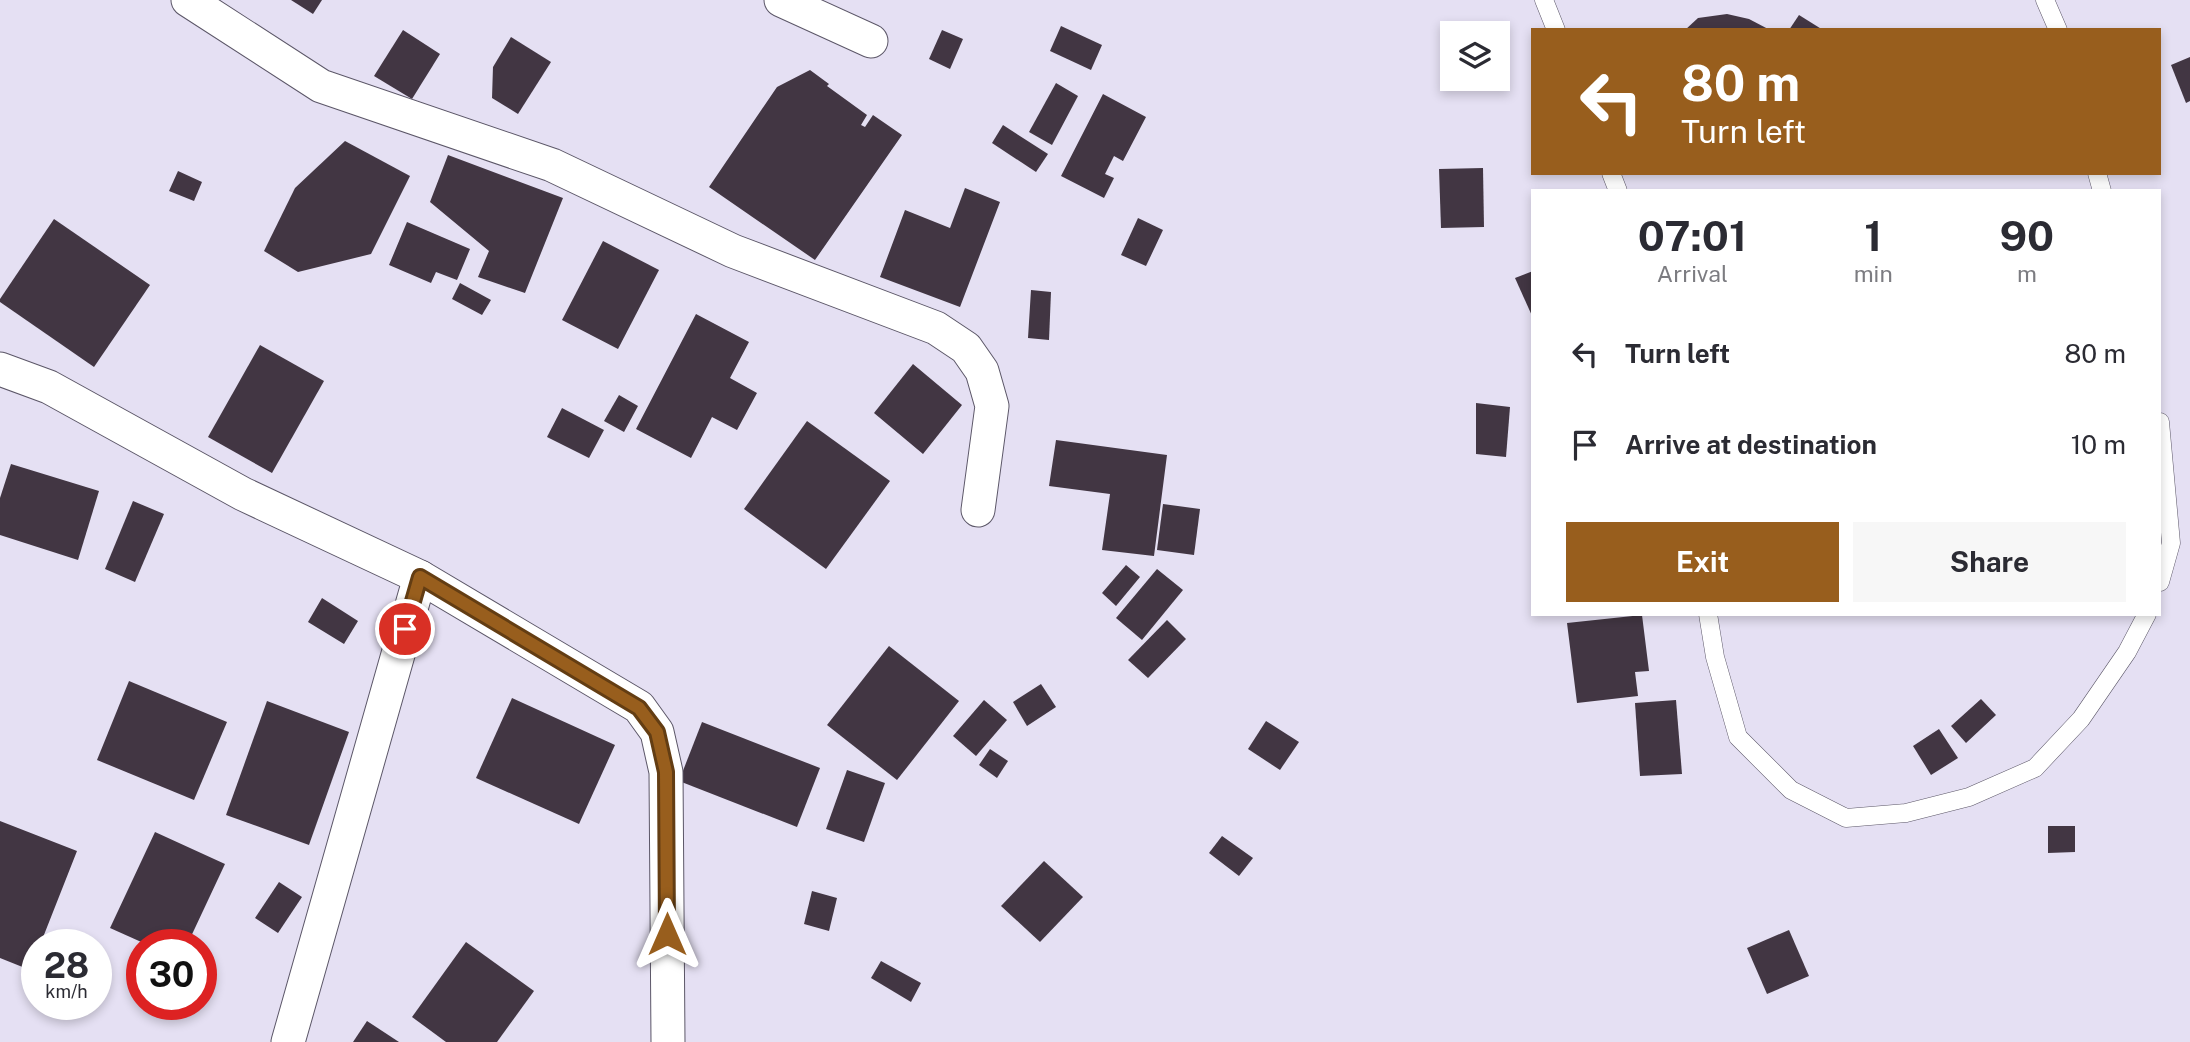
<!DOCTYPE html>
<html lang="en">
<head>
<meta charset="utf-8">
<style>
  :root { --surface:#fff; --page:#f7f7f7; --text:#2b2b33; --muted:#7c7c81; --accent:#985e1d }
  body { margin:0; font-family:"Public Sans",sans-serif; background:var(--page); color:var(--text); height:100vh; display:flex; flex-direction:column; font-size:26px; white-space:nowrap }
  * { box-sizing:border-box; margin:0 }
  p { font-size:23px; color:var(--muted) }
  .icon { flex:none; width:38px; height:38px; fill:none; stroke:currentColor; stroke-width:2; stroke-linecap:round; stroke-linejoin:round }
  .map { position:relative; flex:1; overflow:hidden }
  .sheet { position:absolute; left:1531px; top:189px; width:630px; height:427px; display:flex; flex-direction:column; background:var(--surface); border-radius:0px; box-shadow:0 4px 10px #0003 }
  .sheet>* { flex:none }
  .hud { position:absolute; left:1531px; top:28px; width:630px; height:147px; border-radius:0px; box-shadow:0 4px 10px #0003; background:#985e1d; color:#fff; overflow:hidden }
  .tools { position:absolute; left:1440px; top:21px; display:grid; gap:14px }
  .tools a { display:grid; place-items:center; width:70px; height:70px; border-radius:0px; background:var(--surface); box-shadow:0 4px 10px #0003; font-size:35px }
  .speed { position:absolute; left:21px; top:929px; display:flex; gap:14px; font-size:35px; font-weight:700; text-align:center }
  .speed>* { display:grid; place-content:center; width:91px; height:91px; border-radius:50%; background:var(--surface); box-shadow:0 4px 10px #0003; line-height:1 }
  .speed small { font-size:18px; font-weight:400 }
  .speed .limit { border:10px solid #d22; background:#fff; color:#111 }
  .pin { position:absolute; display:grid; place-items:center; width:60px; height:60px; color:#fff; margin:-30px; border:4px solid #fff; border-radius:50%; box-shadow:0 2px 7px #0007 }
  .me { position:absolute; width:77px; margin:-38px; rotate:0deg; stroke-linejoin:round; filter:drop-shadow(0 0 5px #0008) }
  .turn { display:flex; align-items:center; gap:24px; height:147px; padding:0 35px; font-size:32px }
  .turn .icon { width:91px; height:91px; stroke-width:2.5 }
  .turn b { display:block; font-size:49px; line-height:60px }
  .eta { display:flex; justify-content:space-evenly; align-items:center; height:119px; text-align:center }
  .eta b { font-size:42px; font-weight:700; line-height:49px }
  .action { display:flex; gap:14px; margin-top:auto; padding:14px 35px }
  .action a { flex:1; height:80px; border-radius:0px; background:var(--accent); color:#fff; font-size:28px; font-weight:700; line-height:80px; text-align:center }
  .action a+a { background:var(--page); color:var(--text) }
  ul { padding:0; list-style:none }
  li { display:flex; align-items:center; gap:21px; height:91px; padding:0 35px }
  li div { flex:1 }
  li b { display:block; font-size:26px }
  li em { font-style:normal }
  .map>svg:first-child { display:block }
  .building { fill:#423643 }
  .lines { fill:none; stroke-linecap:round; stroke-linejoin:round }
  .service-casing { stroke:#5c5768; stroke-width:19 }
  .minor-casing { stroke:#5c5768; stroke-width:35 }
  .service { stroke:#fff; stroke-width:18 }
  .minor { stroke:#fff; stroke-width:33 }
  .route-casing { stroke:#633d13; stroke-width:18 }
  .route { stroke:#985e1d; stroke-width:12 }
</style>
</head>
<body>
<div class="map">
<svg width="2190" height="1042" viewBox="0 0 2190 1042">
  <rect width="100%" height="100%" fill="#e5e0f3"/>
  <!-- building -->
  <g class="building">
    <path d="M291,0H322L313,14Z"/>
    <path d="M1727,14L1749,19L1770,30H1685L1698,18Z"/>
    <path d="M1799,15L1823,30H1789Z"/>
    <path d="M1061,26L1102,45L1091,70L1050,51Z"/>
    <path d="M403,30L440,54L412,99L374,76Z"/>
    <path d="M942,30L963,39L950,69L929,59Z"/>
    <path d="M511,37L551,62L518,114L492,98L493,67Z"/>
    <path d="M2190,57V101L2186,103L2171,65Z"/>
    <path d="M810,70L829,84L827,86L867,115L861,125L865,127L873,115L902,135L815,260L709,187L777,87Z"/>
    <path d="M1056,83L1078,96L1052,145L1029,132Z"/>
    <path d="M1103,94L1146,117L1123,161L1114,156L1105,174L1114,178L1104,198L1061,176Z"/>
    <path d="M1003,125L1048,154L1036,172L992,143Z"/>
    <path d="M345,141L410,176L371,254L298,272L264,251L295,188Z"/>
    <path d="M448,155L563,198L525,293L478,277L489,251L430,202Z"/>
    <path d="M1483,168L1484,227L1441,228L1439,169Z"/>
    <path d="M178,171L202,182L194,201L169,191Z"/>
    <path d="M965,188L1000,202L960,307L880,277L905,210L950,228Z"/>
    <path d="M1138,218L1163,230L1146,266L1121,255Z"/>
    <path d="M54,219L150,285L94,367L0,302V299Z"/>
    <path d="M407,222L470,249L457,280L436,272L431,283L389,265Z"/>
    <path d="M603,241L659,270L618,349L562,320Z"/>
    <path d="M1533,271V318L1515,278Z"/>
    <path d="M460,283L491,300L482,315L452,299Z"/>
    <path d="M1031,290L1051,292L1049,340L1028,338Z"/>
    <path d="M696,314L749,342L730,378L757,393L737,430L712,417L691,458L636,429Z"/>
    <path d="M260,345L324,381L272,473L208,437Z"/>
    <path d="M913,364L962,405L923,454L874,413Z"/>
    <path d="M619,395L638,406L624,432L604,421Z"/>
    <path d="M1476,403L1510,407L1506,457L1476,454Z"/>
    <path d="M562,408L604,430L589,458L547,437Z"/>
    <path d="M807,421L890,481L826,569L744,509Z"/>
    <path d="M1056,440L1167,455L1154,556L1102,550L1110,494L1049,486Z"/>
    <path d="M11,464L99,491L78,560L0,535V498Z"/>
    <path d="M133,501L164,514L135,582L105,569Z"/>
    <path d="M1163,504L1200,509L1194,555L1157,550Z"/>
    <path d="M1126,565L1140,577L1116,606L1102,593Z"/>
    <path d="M1157,569L1183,590L1142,640L1116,618Z"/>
    <path d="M322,598L358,621L344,644L308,622Z"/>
    <path d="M1642,615L1649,671L1635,672L1638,696L1577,703L1567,623Z"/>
    <path d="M1167,620L1186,639L1148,678L1128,660Z"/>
    <path d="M889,646L959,701L897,780L827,725Z"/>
    <path d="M129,681L227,722L194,800L97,760Z"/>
    <path d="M1041,684L1056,707L1027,726L1013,702Z"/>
    <path d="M512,698L615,745L579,824L476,778Z"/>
    <path d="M1981,699L1996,715L1966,743L1951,726Z"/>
    <path d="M984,700L1007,720L976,756L953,736Z"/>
    <path d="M1676,700L1682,774L1640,776L1635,703Z"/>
    <path d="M267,701L349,732L309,845L226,815Z"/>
    <path d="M1266,721L1299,742L1280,770L1248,749Z"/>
    <path d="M702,722L820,768L797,827L679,781Z"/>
    <path d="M1939,729L1958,758L1931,775L1913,746Z"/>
    <path d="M990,749L1008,761L997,778L979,765Z"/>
    <path d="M847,770L885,783L864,842L826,829Z"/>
    <path d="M0,821L77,851L40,945H37V953L30,970L0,958Z"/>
    <path d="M2048,826H2075V852L2048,853Z"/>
    <path d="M155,832L225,864L187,945H148L110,928Z"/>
    <path d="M1222,836L1253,858L1239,876L1209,853Z"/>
    <path d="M1044,861L1083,897L1040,942L1001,906Z"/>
    <path d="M279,882L302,897L278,933L255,918Z"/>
    <path d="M812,891L837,898L829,931L804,924Z"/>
    <path d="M1789,930L1809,976L1767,994L1747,948Z"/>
    <path d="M466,942L534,991L497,1042H446L412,1017Z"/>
    <path d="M881,961L921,983L911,1002L871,978Z"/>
    <path d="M367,1021L399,1042H353Z"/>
  </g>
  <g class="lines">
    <!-- service casing -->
    <g class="service-casing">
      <g id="service">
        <path d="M1544,0L1556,30"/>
        <path d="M2045,0L2058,30"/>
        <path d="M1611,173L1618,191"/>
        <path d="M2097,173L2102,191"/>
        <path d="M2160,422L2171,543L2160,582"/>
        <path d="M1708,614L1715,657L1738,737L1791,790L1846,818L1906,813L1969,797L2035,768L2081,719L2127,652L2147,614"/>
      </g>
    </g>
    <!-- minor casing -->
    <g class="minor-casing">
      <g id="minor">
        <path d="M188,0L321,86L552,165L733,251L936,328L966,348L982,371L992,406L978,510"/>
        <path d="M781,0L871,41"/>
        <path d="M0,369L49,387L243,494L420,577L639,707L657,732L666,772L668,1042"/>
        <path d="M288,1042L420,577"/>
      </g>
    </g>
    <!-- service -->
    <use href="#service" class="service"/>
    <!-- minor -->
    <use href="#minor" class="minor"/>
  </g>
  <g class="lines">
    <!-- route casing -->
    <g class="route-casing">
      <path id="route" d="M405,629L420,577L639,708L657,732L666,772L667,934"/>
    </g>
    <!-- route -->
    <use href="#route" class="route"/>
  </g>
</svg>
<div class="tools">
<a><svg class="icon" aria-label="layers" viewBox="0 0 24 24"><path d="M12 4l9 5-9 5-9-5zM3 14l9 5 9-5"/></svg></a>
</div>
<div class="speed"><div>28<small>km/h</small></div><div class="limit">30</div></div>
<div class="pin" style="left:405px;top:629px;background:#d93025"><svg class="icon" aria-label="arrive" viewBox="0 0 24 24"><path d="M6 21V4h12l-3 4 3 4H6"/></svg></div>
<svg class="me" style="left:667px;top:934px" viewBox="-20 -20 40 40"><path d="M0-17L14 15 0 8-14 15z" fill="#985e1d" stroke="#fff" stroke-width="4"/></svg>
<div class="hud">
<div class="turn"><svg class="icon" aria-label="left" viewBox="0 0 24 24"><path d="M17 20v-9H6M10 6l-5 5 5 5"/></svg><div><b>80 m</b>Turn left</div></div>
</div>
<section class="sheet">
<div class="eta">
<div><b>07:01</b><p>Arrival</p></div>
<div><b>1</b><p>min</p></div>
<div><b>90</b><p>m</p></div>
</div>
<ul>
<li><svg class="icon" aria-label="left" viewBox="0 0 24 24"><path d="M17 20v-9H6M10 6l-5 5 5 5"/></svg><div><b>Turn left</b></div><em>80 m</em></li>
<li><svg class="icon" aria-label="arrive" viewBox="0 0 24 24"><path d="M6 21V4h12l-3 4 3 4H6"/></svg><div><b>Arrive at destination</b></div><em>10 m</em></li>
</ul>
<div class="action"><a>Exit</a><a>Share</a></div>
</section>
</div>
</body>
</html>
